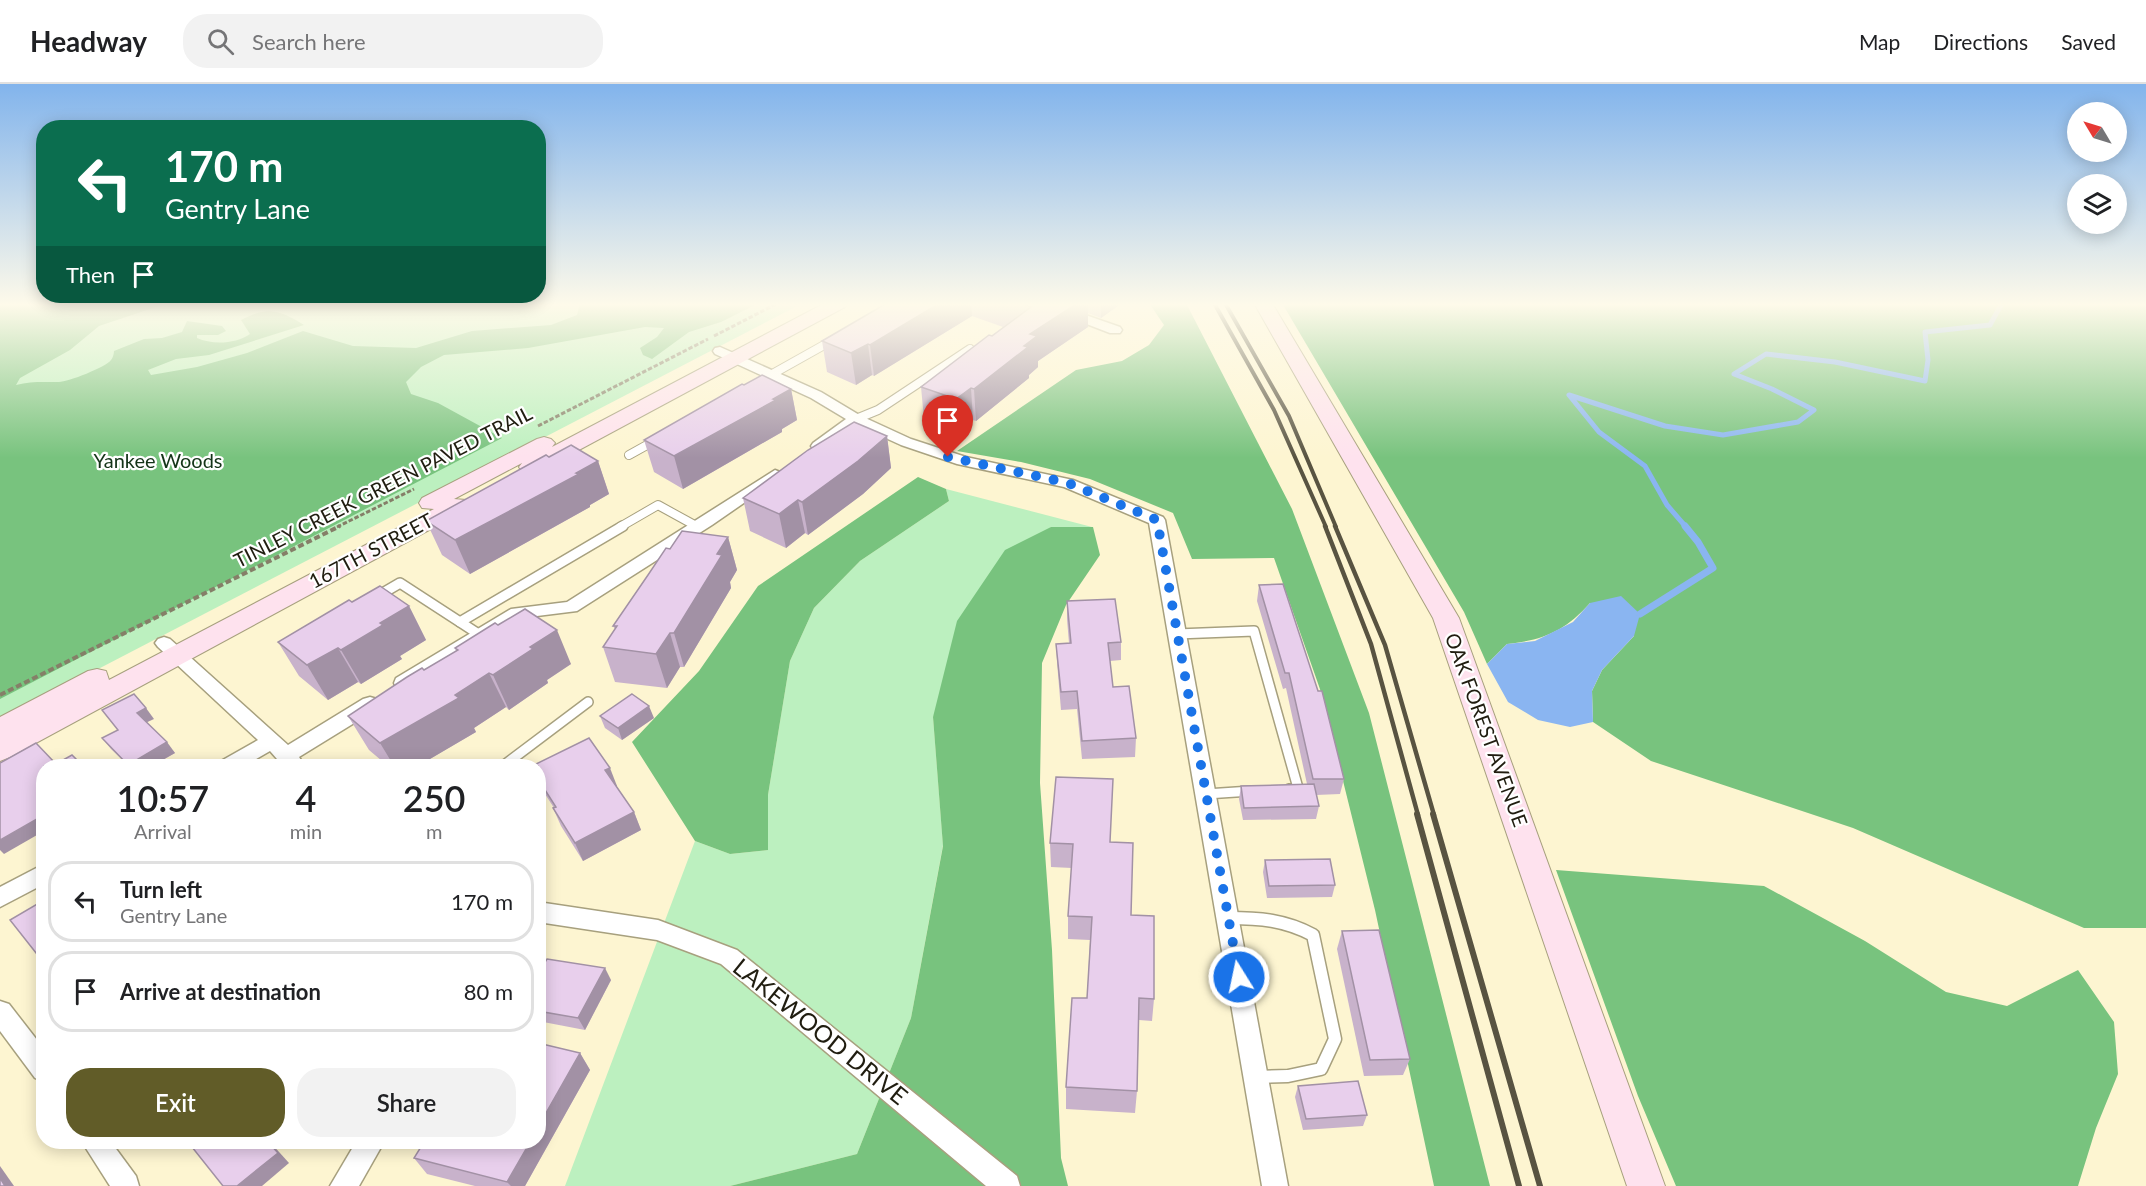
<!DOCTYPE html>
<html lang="en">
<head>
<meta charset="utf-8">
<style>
  :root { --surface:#fff; --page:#f2f2f2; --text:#202124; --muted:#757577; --line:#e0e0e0; --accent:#615c28 }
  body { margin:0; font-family:Lato,sans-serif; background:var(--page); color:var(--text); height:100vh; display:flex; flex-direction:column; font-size:22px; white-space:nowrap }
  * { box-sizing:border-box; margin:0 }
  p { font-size:20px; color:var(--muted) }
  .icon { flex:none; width:33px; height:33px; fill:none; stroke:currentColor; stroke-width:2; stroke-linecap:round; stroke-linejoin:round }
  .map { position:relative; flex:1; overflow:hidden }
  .drawer { position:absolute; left:36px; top:675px; width:510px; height:390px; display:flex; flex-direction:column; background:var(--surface); border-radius:24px; box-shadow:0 3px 15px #0003 }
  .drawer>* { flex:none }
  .banner { position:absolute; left:36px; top:36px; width:510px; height:183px; border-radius:24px; box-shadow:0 3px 15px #0003; background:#0b6e4f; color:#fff; overflow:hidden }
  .needle { width:39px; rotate:308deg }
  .tools { position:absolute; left:2067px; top:18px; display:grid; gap:12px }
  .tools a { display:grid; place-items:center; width:60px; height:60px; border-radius:50%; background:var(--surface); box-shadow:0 3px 15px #0003; font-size:30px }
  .pin { position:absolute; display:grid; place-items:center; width:51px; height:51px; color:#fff; margin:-62px -26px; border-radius:50% 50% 50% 0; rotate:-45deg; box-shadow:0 0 6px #0007 }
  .pin .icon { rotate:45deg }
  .me { position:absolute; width:66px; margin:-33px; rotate:350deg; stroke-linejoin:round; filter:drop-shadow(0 0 4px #0008) }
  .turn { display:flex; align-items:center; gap:21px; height:126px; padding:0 30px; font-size:27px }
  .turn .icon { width:78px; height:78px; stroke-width:2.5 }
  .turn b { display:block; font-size:42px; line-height:51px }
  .then { display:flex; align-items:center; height:57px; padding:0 30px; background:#0003; gap:12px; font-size:22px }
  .eta { display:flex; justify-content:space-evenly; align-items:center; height:102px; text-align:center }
  .eta b { font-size:36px; font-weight:600; line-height:42px }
  .action { display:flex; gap:12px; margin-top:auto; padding:12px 30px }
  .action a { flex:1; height:69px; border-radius:24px; background:var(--accent); color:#fff; font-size:24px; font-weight:600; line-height:69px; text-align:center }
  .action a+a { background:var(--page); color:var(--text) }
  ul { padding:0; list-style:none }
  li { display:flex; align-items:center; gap:18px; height:81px; margin:0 12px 9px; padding:0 18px; border:3px solid var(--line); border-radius:24px }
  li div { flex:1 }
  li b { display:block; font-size:22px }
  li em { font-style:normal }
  header { display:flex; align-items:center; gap:36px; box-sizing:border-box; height:84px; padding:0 30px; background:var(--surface); border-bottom:2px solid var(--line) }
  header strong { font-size:28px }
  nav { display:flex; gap:33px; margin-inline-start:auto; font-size:21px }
  .search { width:420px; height:54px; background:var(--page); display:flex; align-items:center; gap:15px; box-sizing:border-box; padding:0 21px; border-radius:24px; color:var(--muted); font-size:22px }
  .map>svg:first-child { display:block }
  .green { fill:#bcf0bf }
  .forest { fill:#78c37e }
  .water { fill:#8ab5f1 }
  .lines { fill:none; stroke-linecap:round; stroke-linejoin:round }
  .stream-far1 { stroke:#8ab5f1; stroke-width:5 }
  .stream { stroke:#8ab5f1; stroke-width:7 }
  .lane-far2-casing { stroke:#a7a07e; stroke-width:10 }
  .lane-far1-casing { stroke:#a7a07e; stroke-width:12 }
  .lane-casing { stroke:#a7a07e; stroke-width:15 }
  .street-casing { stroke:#a7a07e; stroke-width:3 }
  .secondary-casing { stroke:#a7a07e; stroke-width:2 }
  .path-far1 { stroke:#857f68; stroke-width:3; stroke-dasharray:4.5 2; stroke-linecap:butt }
  .path { stroke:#857f68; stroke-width:4; stroke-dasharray:6 3; stroke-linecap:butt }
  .lane-far2 { stroke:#fff; stroke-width:8 }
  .lane-far1 { stroke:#fff; stroke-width:9 }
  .lane { stroke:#fff; stroke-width:12 }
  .street { fill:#fff; fill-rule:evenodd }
  .secondary { fill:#fee2ee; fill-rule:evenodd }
  .rail-far2 { stroke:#585341; stroke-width:4 }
  .rail-far1 { stroke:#585341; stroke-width:4.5 }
  .rail { stroke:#585341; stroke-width:6 }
  .wall { fill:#c8b2cb }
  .shaded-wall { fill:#a291a5 }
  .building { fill:#e8cfec; stroke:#a291a5; stroke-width:1.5 }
  .route { stroke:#1a73e8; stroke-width:10; stroke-dasharray:0 18 }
  .labels { text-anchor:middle; stroke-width:4.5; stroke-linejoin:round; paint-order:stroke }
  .park-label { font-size:20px; fill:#143418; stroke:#fff }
  .street-label { font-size:20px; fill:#201d10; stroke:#fff }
  .near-street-label { font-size:24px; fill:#201d10; stroke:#fff }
</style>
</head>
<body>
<header>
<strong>Headway</strong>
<div class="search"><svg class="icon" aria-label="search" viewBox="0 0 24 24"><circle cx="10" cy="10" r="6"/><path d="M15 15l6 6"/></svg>Search here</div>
<nav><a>Map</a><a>Directions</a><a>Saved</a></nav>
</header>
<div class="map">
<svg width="2146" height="1102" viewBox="0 0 2146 1102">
  <rect width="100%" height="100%" fill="#fdf5d1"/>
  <!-- green -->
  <g class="green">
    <path d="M0,219H803L0,636Z"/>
    <path d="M946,405L1092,443H1051L933,633L943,761L911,934L857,1070L730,1102H565L695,757L730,770L768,766V711L790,577L814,524L860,477L949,417Z"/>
  </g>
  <!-- forest -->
  <g class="forest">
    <path d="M0,219H210L184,222L162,221L99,242L70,266L20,294L16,301C31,297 43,298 59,298C68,298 106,283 111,276C113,274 114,269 114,267L144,255L162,254L182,248L187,237L222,242L226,247L218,251H197V254C212,261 236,260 250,250L241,236C268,222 279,226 304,241L209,271L176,275L148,286L151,291L197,283L247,269L303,247L353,262L416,264L472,247L551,241L577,231L580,219H759L721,238L689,248L652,275L643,271L640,264L657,253L664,244L645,243L528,264L444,271L421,283L406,298L411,310L438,319L502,354L0,615Z"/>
    <path d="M1149,219H1186L1292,425L1369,629L1490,1102H1434L1375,826L1321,608L1274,474L1192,475L1173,429L1090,395L1021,378L957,367L1076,286L1122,277L1149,261L1164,241Z"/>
    <path d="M1282,219H2146V844H2084L1853,744L1651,677L1593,638L1592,607L1602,586L1634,552L1590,519C1565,547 1544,556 1507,560L1487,580L1464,528Z"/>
    <path d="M918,393L946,405L949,417L860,477L814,524L790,577L768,711V766L730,770L695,757L632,658L699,587L758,502Z"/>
    <path d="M1051,443H1093L1100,471L1066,521L1042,579L1040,699L1052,866L1061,1074L1068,1102H730L857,1070L911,934L943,762L933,633L957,537L1005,466Z"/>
    <path d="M1556,786L1764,802L1865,857L1946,908L2007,922L2078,886L2114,938L2118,990L2096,1044L2078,1102H1676L1638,1012Z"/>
  </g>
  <!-- water -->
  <path class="water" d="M1621,512L1640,530L1634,552L1602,586L1592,607L1593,638L1570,643L1538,636L1508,618L1487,580L1507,560L1535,557L1573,538L1590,519Z"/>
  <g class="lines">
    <!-- stream-far1 -->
    <path class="stream-far1" d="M1686,443L1667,421L1645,382L1599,348L1569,311L1665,342L1723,351L1798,338L1814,326L1772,305L1734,290L1766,270L1835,278L1925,297L1928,276L1925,248L1990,241L2002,219"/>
    <!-- stream -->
    <path class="stream" d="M1640,530L1713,484L1698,458L1685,442"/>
    <!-- lane-far2 casing -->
    <g class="lane-far2-casing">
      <g id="lane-far2">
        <path d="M767,293L833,256"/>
        <path d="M856,335L878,326L970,265"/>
        <path d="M629,371L656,356"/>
        <path d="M620,443L658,421L698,443"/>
      </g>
    </g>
    <!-- lane-far1 casing -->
    <g class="lane-far1-casing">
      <g id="lane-far1">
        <path d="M376,513L400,499L480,551"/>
        <path d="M460,538L623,442"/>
        <path d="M1177,550L1254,547L1298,704L1289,705"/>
        <path d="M503,682L588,618"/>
        <path d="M1206,710L1251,707"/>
      </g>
    </g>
    <!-- lane casing -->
    <g class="lane-casing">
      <path id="lane" d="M1228,834C1260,834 1285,836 1313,851L1335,955L1321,985L1288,992L1256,993"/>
    </g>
    <!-- street casing -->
    <g class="street-casing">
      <g id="street">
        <path d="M1032,219H1051L1120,243L1122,246L1120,249H1110Z"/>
        <path d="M720,263L821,308L861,332L911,355L966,373L1073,396L1163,433L1165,436L1288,1102H1262L1149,439L1064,403L957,380L901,361L857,341L823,365H813L811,362L813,359L846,335L811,314L715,270L713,267L715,264Z"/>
        <path d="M775,386L780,388L783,391L780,394L712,441L577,527L521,534L410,604L403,606L396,604L394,599L396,594L511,525L567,518Z"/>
        <path d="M164,553L170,555L288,661L363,615L370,613L377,615L380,620L377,625L299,673L305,682C281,682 285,684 270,667L244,682H218L221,677L258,656L158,563L155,559L158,555Z"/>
        <path d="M44,780V800L0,823V803Z"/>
        <path d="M538,818L658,836L737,866L1017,1092L1020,1102H986L721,880L657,856L538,838Z"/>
        <path d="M0,917L9,920L44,965V998L35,994L0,947Z"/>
        <path d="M82,1058H111L136,1092L139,1102H110Z"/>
        <path d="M356,1058H384L359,1102H330Z"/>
      </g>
    </g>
    <!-- secondary casing -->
    <g class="secondary-casing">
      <g id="secondary">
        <path d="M825,219H848L845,223L538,388L530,389L522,388L519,383L522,379L454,415L466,416L469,421L466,426L10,673L0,677V633L88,587L97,585L106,587L109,596L434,425L422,424L419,419L422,414L537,355L544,353L551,355L555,359L552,363Z"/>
        <path d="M1254,219H1272L1459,534L1665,1102H1627L1433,534Z"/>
      </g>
    </g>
    <!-- path-far1 -->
    <g class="path-far1">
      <path d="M714,252L778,219"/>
      <path d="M538,342L708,255"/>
      <path d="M337,443L414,405"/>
    </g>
    <!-- path -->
    <path class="path" d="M0,611L340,442"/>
    <!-- lane-far2 -->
    <use href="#lane-far2" class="lane-far2"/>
    <!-- lane-far1 -->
    <use href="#lane-far1" class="lane-far1"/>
    <!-- lane -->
    <use href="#lane" class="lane"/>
    <!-- street -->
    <use href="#street" class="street"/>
    <!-- secondary -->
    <use href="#secondary" class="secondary"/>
    <!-- rail-far2 -->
    <g class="rail-far2">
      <path d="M1214,219L1274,326L1326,443"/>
      <path d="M1225,219L1289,332L1336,443"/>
    </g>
    <!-- rail-far1 -->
    <g class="rail-far1">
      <path d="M1325,442L1371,560L1418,731"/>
      <path d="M1335,442L1385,561L1434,731"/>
    </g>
    <!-- rail -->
    <g class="rail">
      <path d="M1417,730L1519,1102"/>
      <path d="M1433,730L1540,1102"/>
    </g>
  </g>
  <!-- wall -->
  <g class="wall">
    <path d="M887,219H1122L1101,234L1088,229V243L1038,277V283L1029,291V294L976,337L973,336L959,347L924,335L921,303L1003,243L972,232L874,292L872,291L856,301L827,288L822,257Z"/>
    <path d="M744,301L791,305L797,336L782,345V348L683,405L654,388L644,356Z"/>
    <path d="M887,352L891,384L863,410L808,451L805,449L786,464L750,447L743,414Z"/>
    <path d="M549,373L598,377L609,410L590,421V423L470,490L442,471L426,437Z"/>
    <path d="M728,453L737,486L730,498L731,504L684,583H680L667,604L615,598L603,563L615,545L613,542L670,465Z"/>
    <path d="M1259,501L1344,695L1340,710L1316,711L1319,722L1316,735L1243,736L1239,715L1241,702L1307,700L1286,604L1283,605L1257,517Z"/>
    <path d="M1067,517L1121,558V576L1110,577L1113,603L1136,654L1135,673L1082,675L1077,625L1061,626L1057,578L1056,560L1069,559L1067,535Z"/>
    <path d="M352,518L409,522L426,556L400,572L402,575L361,600L358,598L328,616L299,592L278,558Z"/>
    <path d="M498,541L571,580L547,596L548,599L509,626L506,623L474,644L476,648L418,682H388L369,666L348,632L456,567L455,564Z"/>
    <path d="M600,632L654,634L622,656L605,644Z"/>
    <path d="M154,635L147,638L175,669L152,682H129L111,665L102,654Z"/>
    <path d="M538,682L617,702V703L634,728L641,746L583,777L561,742L553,724H554L538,699Z"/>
    <path d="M1110,758L1154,915L1152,937L1139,936L1137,1007L1135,1029L1066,1025V1003L1087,914L1090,856L1068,855V832L1072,784L1051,783L1050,759Z"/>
    <path d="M1265,776L1335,801L1332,813L1267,814L1263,788Z"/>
    <path d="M1342,847L1410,975L1403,991L1364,992L1337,865Z"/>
    <path d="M538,889L611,896L585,946L538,937Z"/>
    <path d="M580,969L590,986L525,1102H475L427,1090L414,1074Z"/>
    <path d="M1298,1002L1367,1031L1363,1042L1303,1046L1295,1013Z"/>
  </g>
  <!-- shaded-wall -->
  <g class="shaded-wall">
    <path d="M940,219H971L972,232L874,292L870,261Z"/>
    <path d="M1078,219H1088V243L1038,277V283L1029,291V294L976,337L974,305L1024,262L1030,250Z"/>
    <path d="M1101,219H1122L1101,234Z"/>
    <path d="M868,260L872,291L856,301L851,269Z"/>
    <path d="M971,304L973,336L959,347L956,315Z"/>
    <path d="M791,305L797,336L782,345V348L683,405L674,372Z"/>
    <path d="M887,352L891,384L863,410L808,451L802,418Z"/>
    <path d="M598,377L609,410L590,421V423L470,490L455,456Z"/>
    <path d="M798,416L805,449L786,464L779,430Z"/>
    <path d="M728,453L737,486L730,498L731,504L684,583L674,549L717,470Z"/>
    <path d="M409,522L426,556L400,572L402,575L361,600L341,566L380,539Z"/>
    <path d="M557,546L571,580L547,596L548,599L509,626L493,591L530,563Z"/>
    <path d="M670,549L680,583L667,604L656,570Z"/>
    <path d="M338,564L358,598L328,616L307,581Z"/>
    <path d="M489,589L506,623L474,644L476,648L418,682H394L380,659Z"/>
    <path d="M649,622L654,634L622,656L618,644Z"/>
    <path d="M146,624L154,635L145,639L137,629Z"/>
    <path d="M167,658L175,669L152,682H130L128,681Z"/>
    <path d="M610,684L617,702L613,705L605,686Z"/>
    <path d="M634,728L641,746L583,777L575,759Z"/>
    <path d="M44,731V747L4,770L0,766V756Z"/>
    <path d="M605,884L611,896L585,946L578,934Z"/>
    <path d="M580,969L590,986L525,1102H511L507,1098L530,1058H538V1043Z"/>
    <path d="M268,1058H270L289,1079L262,1102H237Z"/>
    <path d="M0,1082L14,1102H5L0,1094Z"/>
  </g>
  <!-- building -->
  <g class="building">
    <path d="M887,219H940L870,261L868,260L851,269L822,257Z"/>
    <path d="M1020,219H1078L1030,250L1037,252L1024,262L1028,263L974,305L971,304L956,315L921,303L989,251L992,252L1031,223Z"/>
    <path d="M762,291L791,305L773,315L776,316L674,372L644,356L742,300L744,301Z"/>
    <path d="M854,338L887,352L858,377L802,418L798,416L779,430L743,414L808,366Z"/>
    <path d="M571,361L598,377L576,389L579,390L455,456L426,437L546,371L549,373Z"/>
    <path d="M682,447L728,453L717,470L722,471L674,549H670L656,570L603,563L617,542H613L648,491L666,464L670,465Z"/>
    <path d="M1283,500L1318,607H1322L1344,695H1313L1289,589H1285L1259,501Z"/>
    <path d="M380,502L409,522L380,539L383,541L341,566L338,564L307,581L278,558L349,516L352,518Z"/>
    <path d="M1115,515L1121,558L1108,559L1113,603L1129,602L1136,654L1082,657L1077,607L1061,608L1056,560L1071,559L1067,517Z"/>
    <path d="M525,525L557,546L530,563L533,565L493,591L489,589L455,611L459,614L380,659L348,632L407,593L422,584L424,586L458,566L455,564L495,539L498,541Z"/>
    <path d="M134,610L146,624L137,629L167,658L128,681L102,654L118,646L102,626Z"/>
    <path d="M632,610L649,622L618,644L600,632Z"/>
    <path d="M589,654L610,684L605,686L634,728L575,759L553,724L556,723L538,695V682H532Z"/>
    <path d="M36,659L56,680L72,671L83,682H44V731L0,756V679Z"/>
    <path d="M1056,693L1113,695L1110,758L1133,759L1131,831L1154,832V915L1139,914L1137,1007L1066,1003L1072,914H1087L1092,833L1068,832L1073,760L1050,759Z"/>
    <path d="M1314,700L1319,722L1244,724L1241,702Z"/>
    <path d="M1330,775L1335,801L1269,802L1265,776Z"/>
    <path d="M44,816V879L10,836Z"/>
    <path d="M1379,846L1410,975L1370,976L1342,847Z"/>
    <path d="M547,875L605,884L578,934L538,927V889Z"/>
    <path d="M538,959L580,969L538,1043Z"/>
    <path d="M1358,997L1367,1031L1306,1035L1298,1002Z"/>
    <path d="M188,1058H268L278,1069L237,1102H223Z"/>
    <path d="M424,1058H530L507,1098L414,1074Z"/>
    <path d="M0,1094L5,1102H0Z"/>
  </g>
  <!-- sky -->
  <linearGradient id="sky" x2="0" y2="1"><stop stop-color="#82b4ec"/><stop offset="0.59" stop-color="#fefaea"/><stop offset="1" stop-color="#fefaea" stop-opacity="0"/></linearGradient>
  <rect width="2146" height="374" fill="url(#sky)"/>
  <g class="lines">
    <!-- route -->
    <path class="route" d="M948,373L1068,399L1157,436L1239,893"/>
  </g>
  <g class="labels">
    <!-- park labels -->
    <g class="park-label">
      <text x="158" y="384">Yankee Woods</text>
    </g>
    <!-- street labels -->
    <g class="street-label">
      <text transform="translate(383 403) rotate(-27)" y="7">TINLEY CREEK GREEN PAVED TRAIL</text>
      <text transform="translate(371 467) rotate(-28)" y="7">167TH STREET</text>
      <text transform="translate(1486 646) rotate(70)" y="7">OAK FOREST AVENUE</text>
    </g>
    <!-- near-street labels -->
    <g class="near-street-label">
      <text transform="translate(820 948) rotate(39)" y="8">LAKEWOOD DRIVE</text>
    </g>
  </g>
</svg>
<div class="tools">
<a><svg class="needle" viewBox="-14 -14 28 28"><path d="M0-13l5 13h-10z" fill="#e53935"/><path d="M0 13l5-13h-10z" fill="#757577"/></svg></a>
<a><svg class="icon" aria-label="layers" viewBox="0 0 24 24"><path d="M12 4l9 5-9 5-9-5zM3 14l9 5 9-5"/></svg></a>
</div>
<div class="pin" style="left:948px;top:373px;background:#d93025"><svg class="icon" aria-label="arrive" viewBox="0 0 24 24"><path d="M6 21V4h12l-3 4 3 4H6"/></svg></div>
<svg class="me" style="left:1239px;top:893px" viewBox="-20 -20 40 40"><circle r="17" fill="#1a73e8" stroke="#fff" stroke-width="3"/><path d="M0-11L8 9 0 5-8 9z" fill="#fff"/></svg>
<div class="banner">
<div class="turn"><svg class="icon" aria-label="left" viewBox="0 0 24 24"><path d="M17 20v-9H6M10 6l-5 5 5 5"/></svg><div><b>170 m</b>Gentry Lane</div></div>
<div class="then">Then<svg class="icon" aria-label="arrive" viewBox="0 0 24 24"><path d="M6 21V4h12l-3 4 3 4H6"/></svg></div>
</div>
<section class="drawer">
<div class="eta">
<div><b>10:57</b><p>Arrival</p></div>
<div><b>4</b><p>min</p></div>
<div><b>250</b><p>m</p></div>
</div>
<ul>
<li><svg class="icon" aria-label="left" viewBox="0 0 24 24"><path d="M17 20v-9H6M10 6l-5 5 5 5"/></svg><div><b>Turn left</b><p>Gentry Lane</p></div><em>170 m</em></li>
<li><svg class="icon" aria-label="arrive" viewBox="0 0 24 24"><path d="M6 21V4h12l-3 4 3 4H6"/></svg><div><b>Arrive at destination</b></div><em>80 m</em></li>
</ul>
<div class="action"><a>Exit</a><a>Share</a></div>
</section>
</div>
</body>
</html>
